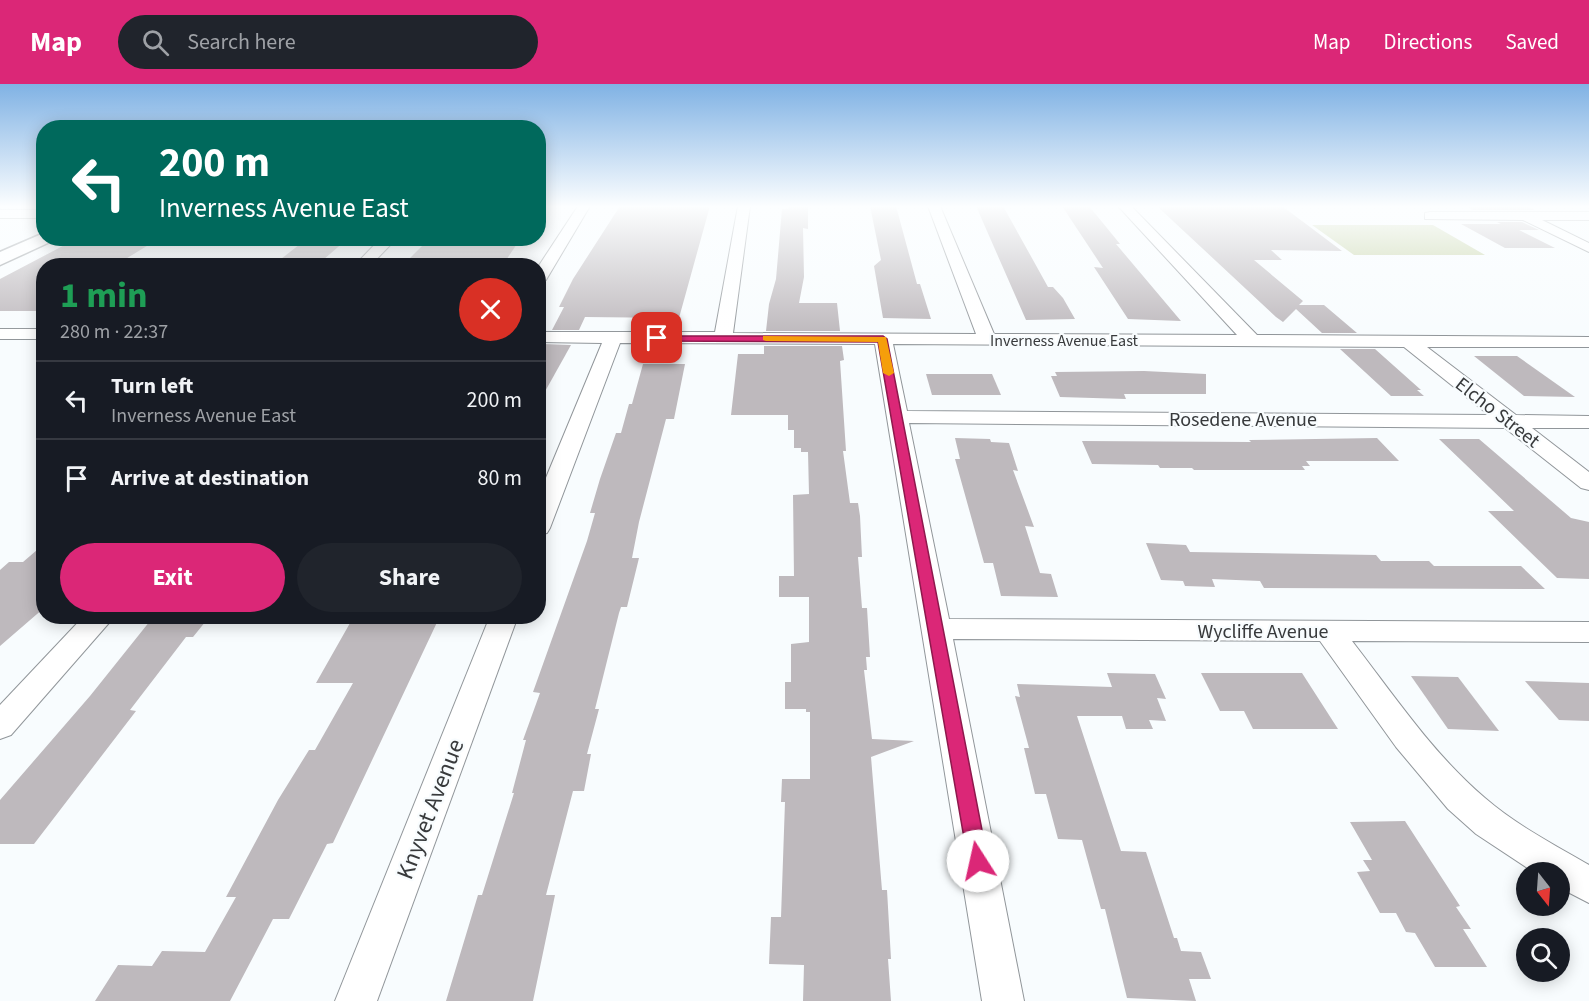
<!DOCTYPE html>
<html lang="en">
<head>
<meta charset="utf-8">
<style>
  :root { --surface:#171b24; --page:#20242c; --text:#f1f3f6; --muted:#9ea1a6; --line:#363941; --accent:#db2777 }
  body { margin:0; font-family:"Source Sans 3",sans-serif; background:var(--page); color:var(--text); height:100vh; display:flex; flex-direction:column; font-size:22px; white-space:nowrap }
  * { box-sizing:border-box; margin:0 }
  p { font-size:20px; color:var(--muted) }
  .icon { flex:none; width:33px; height:33px; fill:none; stroke:currentColor; stroke-width:2; stroke-linecap:round; stroke-linejoin:round }
  .map { position:relative; flex:1; overflow:hidden }
  .side { position:absolute; left:36px; top:174px; width:510px; height:366px; display:flex; flex-direction:column; background:var(--surface); border-radius:24px; box-shadow:0 3px 15px #0003 }
  .side>* { flex:none }
  .hud { position:absolute; left:36px; top:36px; width:510px; height:126px; border-radius:24px; box-shadow:0 3px 15px #0003; background:#00695c; color:#fff; overflow:hidden }
  .needle { width:39px; rotate:163deg }
  .fabs { position:absolute; left:1516px; top:778px; display:grid; gap:12px }
  .fabs a { display:grid; place-items:center; width:54px; height:54px; border-radius:50%; background:var(--surface); box-shadow:0 3px 15px #0003; font-size:30px }
  .pin { position:absolute; display:grid; place-items:center; width:51px; height:51px; color:#fff; margin:-26px; border-radius:12px; box-shadow:0 3px 9px #0006 }
  .me { position:absolute; width:66px; margin:-33px; rotate:350deg; stroke-linejoin:round; filter:drop-shadow(0 0 4px #0008) }
  .turn { display:flex; align-items:center; gap:21px; height:126px; padding:0 24px; font-size:27px }
  .turn .icon { width:78px; height:78px; stroke-width:2.5 }
  .turn b { display:block; font-size:42px; line-height:51px }
  .round { display:grid; place-items:center; flex:none; width:63px; height:63px; border-radius:32px; background:var(--page) }
  .headline { display:flex; align-items:center; justify-content:space-between; height:102px; padding:0 24px }
  h1 { font-size:36px; font-weight:700; line-height:45px; color:#1e9e55 }
  .action { display:flex; gap:12px; margin-top:auto; padding:12px 24px }
  .action a { flex:1; height:69px; border-radius:36px; background:var(--accent); color:#fff; font-size:24px; font-weight:700; line-height:69px; text-align:center }
  .action a+a { background:var(--page); color:var(--text) }
  ul { padding:0; list-style:none }
  li { display:flex; align-items:center; gap:18px; height:78px; padding:0 24px; border-top:2px solid var(--line) }
  li div { flex:1 }
  li b { display:block; font-size:22px }
  li em { font-style:normal }
  header { display:flex; align-items:center; gap:36px; box-sizing:border-box; height:84px; padding:0 30px; background:var(--accent); color:#fff }
  header strong { font-size:28px }
  nav { display:flex; gap:33px; margin-inline-start:auto; font-size:21px }
  .search { width:420px; height:54px; background:var(--page); display:flex; align-items:center; gap:15px; box-sizing:border-box; padding:0 21px; border-radius:33px; color:var(--muted); font-size:22px }
  .map>svg:first-child { display:block }
  .green { fill:#c2d09f }
  .building { fill:#beb9bd }
  .lines { fill:none; stroke-linecap:round; stroke-linejoin:round }
  .minor-casing { stroke:#91969a; stroke-width:2 }
  .secondary-casing { stroke:#91969a; stroke-width:3 }
  .minor { fill:#fff; fill-rule:evenodd }
  .secondary { fill:#fff; fill-rule:evenodd }
  .route { fill:#db2777; stroke:#8e194d; stroke-width:1.5 }
  .slow { fill:#f59e0b }
  .labels { text-anchor:middle; stroke-width:4.5; stroke-linejoin:round; paint-order:stroke }
  .far-street-label { font-size:16px; fill:#383a3c; stroke:#f8fcfe }
  .street-label { font-size:20px; fill:#383a3c; stroke:#f8fcfe }
  .near-street-label { font-size:24px; fill:#383a3c; stroke:#f8fcfe }
</style>
</head>
<body>
<header>
<strong>Map</strong>
<div class="search"><svg class="icon" aria-label="search" viewBox="0 0 24 24"><circle cx="10" cy="10" r="6"/><path d="M15 15l6 6"/></svg>Search here</div>
<nav><a>Map</a><a>Directions</a><a>Saved</a></nav>
</header>
<div class="map">
<svg width="1589" height="917" viewBox="0 0 1589 917">
  <rect width="100%" height="100%" fill="#f8fcfe"/>
  <!-- green -->
  <path class="green" d="M1312,141H1433L1485,171H1354Z"/>
  <!-- building -->
  <g class="building">
    <path d="M620,122H710L679,234L585,233L579,246H552L564,223H559L573,195Z"/>
    <path d="M788,122H808V145L803,144L804,193L799,219H837L840,247H766L769,220L776,195L782,125H788Z"/>
    <path d="M870,122H896L917,200H920L931,235L883,234L874,182L881,176Z"/>
    <path d="M976,122H1003L1048,203H1053L1063,214L1075,235L1026,236Z"/>
    <path d="M1062,122H1089L1120,160H1116L1181,237L1128,235L1094,183L1103,184Z"/>
    <path d="M1244,122H1282L1342,167L1271,166L1282,176H1254L1303,217L1299,221H1324L1357,249H1322L1296,225L1283,238L1276,233L1158,123H1246Z"/>
    <path d="M1466,122H1527L1535,126H1473Z"/>
    <path d="M1497,138H1522L1539,146H1519L1555,164H1505L1461,140H1501Z"/>
    <path d="M78,154H160L114,182H44V227H0V195Z"/>
    <path d="M437,154H521L502,182L404,180L426,158H433Z"/>
    <path d="M304,157H345L316,182H272Z"/>
    <path d="M544,260L571,261L538,320V271Z"/>
    <path d="M764,262H842L844,276L840,277L846,367H843L850,419H858L860,432L862,473H858L862,524H867L870,573H866L867,586H864L872,655L914,657L871,673L882,806H887L891,875H888L891,917H803L804,881L769,880L771,833H781L785,718H781L782,695H810V628H806V625H785V598H791V560L809,558V513H779V492H794L793,411L809,410L808,368H801V364H794V346H788V331H731L738,270H764Z"/>
    <path d="M1340,265H1375L1421,306H1417L1424,312H1391Z"/>
    <path d="M1474,272H1517L1575,313L1524,312Z"/>
    <path d="M643,280H685L674,335H666L639,438L632,474H639L627,523H621L619,529L595,625H599L587,670H591L584,707H573L546,811H555L533,917H446L478,811H482L514,709H512L526,656H523L540,609L533,608L587,457L595,429H590L600,395L616,349H621L629,320H632Z"/>
    <path d="M1144,287L1206,290V310H1124L1126,315L1060,313L1051,292H1057L1055,288Z"/>
    <path d="M926,290H992L1001,311H932Z"/>
    <path d="M955,354L990,355L991,358L1009,359L1018,387L1013,386L1034,443L1025,442L1040,489L1051,490L1058,513L1001,512L993,479H984L955,375H960Z"/>
    <path d="M1377,354L1399,377H1306L1310,382H1302L1305,386H1194L1192,384H1160L1158,381L1092,380L1082,357L1251,358L1249,356Z"/>
    <path d="M1439,355H1479L1571,434L1589,438V495L1557,494L1488,427H1514Z"/>
    <path d="M1146,459L1186,461L1190,468L1376,471L1381,477H1429L1434,482H1521L1545,505L1269,504H1264L1260,497L1212,495L1215,503L1185,502L1183,497L1161,496Z"/>
    <path d="M44,460V524L0,562V486L9,478H23Z"/>
    <path d="M154,532H210L193,553H186L130,626L136,627L34,760H0V716L90,612Z"/>
    <path d="M354,532H440L333,759L327,760L289,835H273L230,917H95L118,881L152,882L162,867L205,868L236,813H226L278,716L309,666H315L353,599H316Z"/>
    <path d="M1107,589L1155,590L1166,615L1157,614L1166,637L1149,636L1153,645H1126L1122,632H1077L1121,767L1146,768L1174,854H1177L1181,867L1201,868L1211,895H1189L1196,917L1127,914L1105,825H1101L1082,756L1058,755L1046,710H1035L1024,664H1029L1015,612L1020,613L1017,600L1112,603Z"/>
    <path d="M1201,589H1302L1338,645H1253L1244,627H1220Z"/>
    <path d="M1411,592L1458,593L1499,647L1448,645Z"/>
    <path d="M1525,597L1589,599V637L1559,636Z"/>
    <path d="M1405,737L1460,822L1456,823L1471,845H1463L1487,883H1435L1415,849L1406,848L1396,829H1380L1357,788L1370,787L1363,776H1372L1350,738Z"/>
  </g>
  <g class="lines">
    <!-- minor casing -->
    <g class="minor-casing">
      <g id="minor">
        <path d="M578,122H590L546,196L538,201V183Z"/>
        <path d="M738,122H750L733,249L976,250L928,122H940L994,250L1237,251L1118,122H1131L1257,251L1589,253V263H1427L1516,331L1589,332V344H1532L1589,388V406L1581,404L1505,344L909,339L949,535L1589,538V558L1352,557C1394,611 1432,669 1485,714C1516,741 1553,760 1589,781V819L1560,804V789H1535L1476,750L1448,725L1396,663L1320,557L953,555L1024,917H982L875,260L620,259L550,444L547,449L538,451V413L602,259L538,258V248H715ZM893,260L1404,263L1489,331L907,327Z"/>
        <rect x="0" y="126" width="44" height="8"/>
        <path d="M1430,128H1589V136H1542L1589,159V168L1523,136L1425,135V129Z"/>
        <path d="M381,154H397L370,182H354Z"/>
        <rect x="0" y="245" width="44" height="10"/>
        <path d="M84,532H115L11,651L0,655V621Z"/>
        <path d="M490,532H518L377,917H335Z"/>
      </g>
    </g>
    <!-- secondary casing -->
    <g class="secondary-casing">
      <path id="secondary" d="M44,149V154H53L50,158L0,181V168Z"/>
    </g>
    <!-- minor -->
    <use href="#minor" class="minor"/>
    <!-- secondary -->
    <use href="#secondary" class="secondary"/>
  </g>
  <!-- sky -->
  <linearGradient id="sky" x2="0" y2="1"><stop stop-color="#80b2e4"/><stop offset="0.49" stop-color="#fcfeff"/><stop offset="1" stop-color="#fcfeff" stop-opacity="0"/></linearGradient>
  <rect width="1589" height="250" fill="url(#sky)"/>
  <!-- route -->
  <path class="route" d="M653,252H883L887,255L988,777L985,784L978,786L971,784L968,777L878,258L657,257L653,256Z"/>
  <!-- slow -->
  <path class="slow" d="M763,252L886,253L894,289L889,292L883,289L878,258L766,257L763,256Z"/>
  <g class="labels">
    <!-- far-street labels -->
    <g class="far-street-label">
      <text x="1064" y="262">Inverness Avenue East</text>
    </g>
    <!-- street labels -->
    <g class="street-label">
      <text transform="translate(1498 328) rotate(38)" y="7">Elcho Street</text>
      <text x="1243" y="342">Rosedene Avenue</text>
      <text x="1263" y="554">Wycliffe Avenue</text>
    </g>
    <!-- near-street labels -->
    <g class="near-street-label">
      <text transform="translate(430 725) rotate(-69)" y="8">Knyvet Avenue</text>
    </g>
  </g>
</svg>
<div class="fabs">
<a><svg class="needle" viewBox="-14 -14 28 28"><path d="M0-13l5 13h-10z" fill="#e53935"/><path d="M0 13l5-13h-10z" fill="#9ea1a6"/></svg></a>
<a><svg class="icon" aria-label="search" viewBox="0 0 24 24"><circle cx="10" cy="10" r="6"/><path d="M15 15l6 6"/></svg></a>
</div>
<div class="pin" style="left:657px;top:254px;background:#d93025"><svg class="icon" aria-label="arrive" viewBox="0 0 24 24"><path d="M6 21V4h12l-3 4 3 4H6"/></svg></div>
<svg class="me" style="left:978px;top:777px" viewBox="-20 -20 40 40"><circle r="19" fill="#fff"/><path d="M0-13L10 11 0 6-10 11z" fill="#db2777"/></svg>
<div class="hud">
<div class="turn"><svg class="icon" aria-label="left" viewBox="0 0 24 24"><path d="M17 20v-9H6M10 6l-5 5 5 5"/></svg><div><b>200 m</b>Inverness Avenue East</div></div>
</div>
<section class="side">
<div class="headline"><div><h1>1 min</h1><p>280 m · 22:37</p></div><a class="round" style="background:#d93025;color:#fff"><svg class="icon" aria-label="close" viewBox="0 0 24 24"><path d="M6 6l12 12M18 6L6 18"/></svg></a></div>
<ul>
<li><svg class="icon" aria-label="left" viewBox="0 0 24 24"><path d="M17 20v-9H6M10 6l-5 5 5 5"/></svg><div><b>Turn left</b><p>Inverness Avenue East</p></div><em>200 m</em></li>
<li><svg class="icon" aria-label="arrive" viewBox="0 0 24 24"><path d="M6 21V4h12l-3 4 3 4H6"/></svg><div><b>Arrive at destination</b></div><em>80 m</em></li>
</ul>
<div class="action"><a>Exit</a><a>Share</a></div>
</section>
</div>
</body>
</html>
